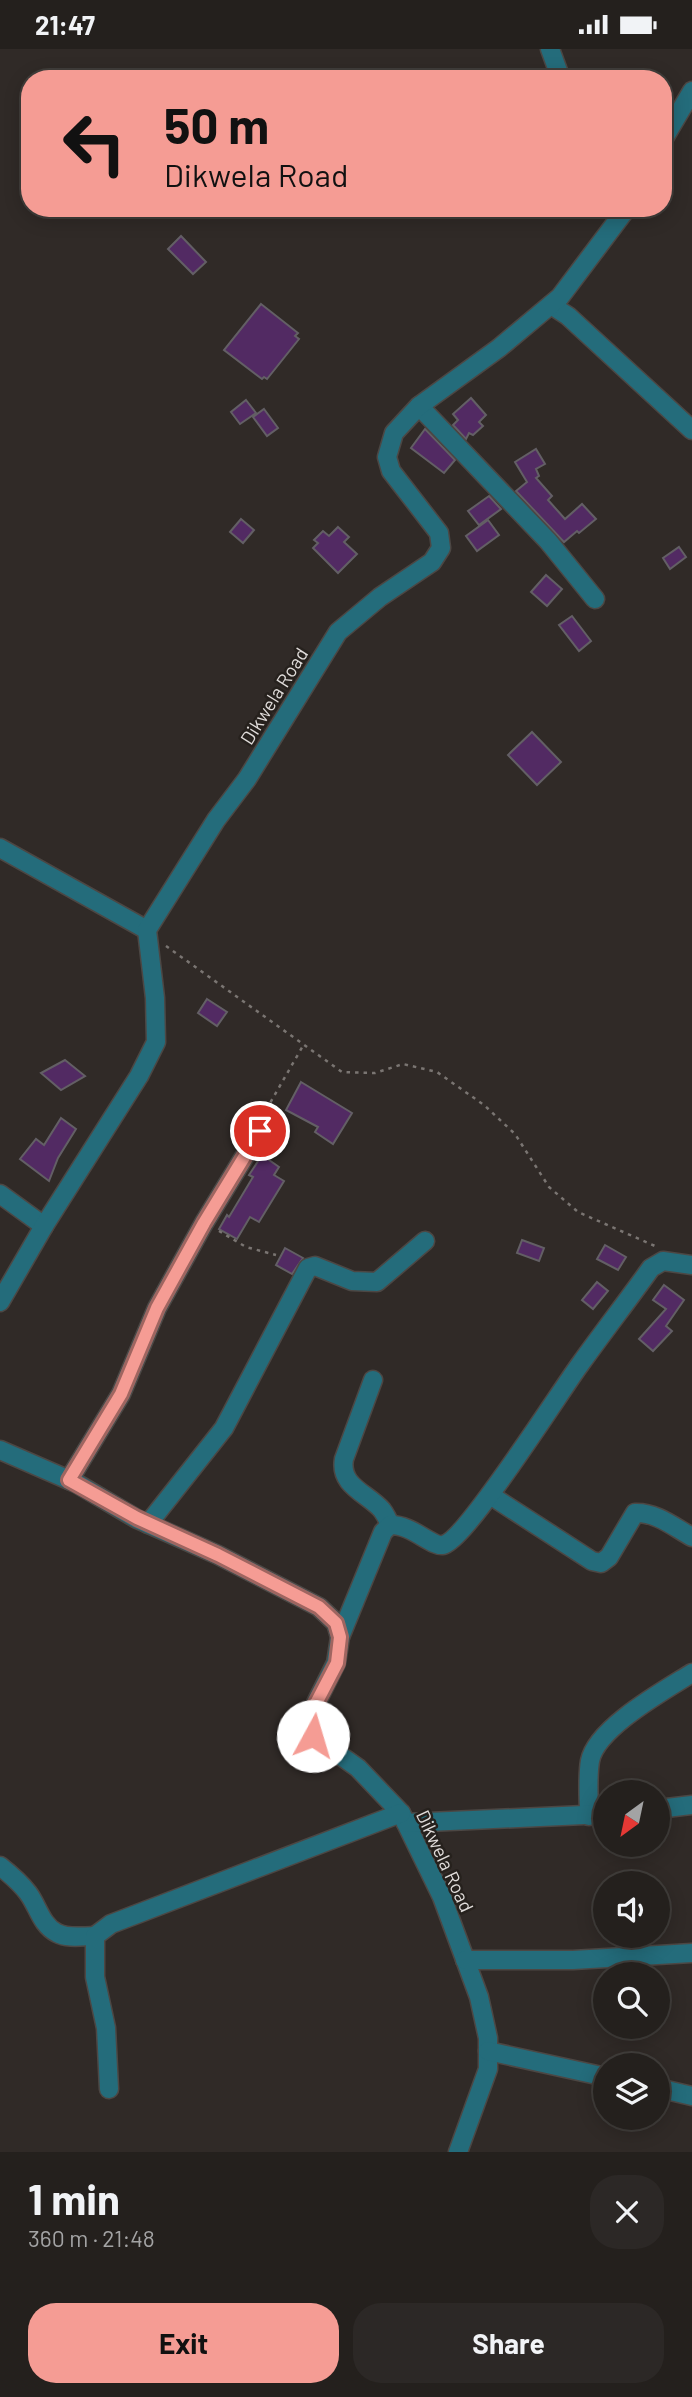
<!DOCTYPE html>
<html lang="en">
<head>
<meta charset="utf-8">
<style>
  :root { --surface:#24201d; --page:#2c2826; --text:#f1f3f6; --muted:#a3a3a4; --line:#413e3b; --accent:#f59c94 }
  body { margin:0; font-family:Barlow,sans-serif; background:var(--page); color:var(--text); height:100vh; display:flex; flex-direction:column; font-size:26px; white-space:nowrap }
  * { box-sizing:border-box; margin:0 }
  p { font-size:23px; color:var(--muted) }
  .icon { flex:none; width:38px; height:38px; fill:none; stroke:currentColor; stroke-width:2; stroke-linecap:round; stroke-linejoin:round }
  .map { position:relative; height:2103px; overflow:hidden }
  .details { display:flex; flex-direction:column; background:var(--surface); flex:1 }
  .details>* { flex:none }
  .hud { position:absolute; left:21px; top:21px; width:651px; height:147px; border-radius:28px; box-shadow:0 4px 18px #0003,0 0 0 2px var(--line); background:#f59c94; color:#111; overflow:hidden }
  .needle { width:46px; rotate:213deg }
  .buttons { position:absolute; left:593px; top:1731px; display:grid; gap:14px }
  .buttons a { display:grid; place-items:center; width:77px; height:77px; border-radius:50%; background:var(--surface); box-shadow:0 4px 18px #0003,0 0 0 2px var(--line); font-size:35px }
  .pin { position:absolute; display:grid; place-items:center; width:60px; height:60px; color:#fff; margin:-30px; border:4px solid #fff; border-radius:50%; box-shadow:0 2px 7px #0007 }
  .me { position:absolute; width:77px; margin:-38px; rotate:6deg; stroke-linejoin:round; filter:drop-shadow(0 0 5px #0008) }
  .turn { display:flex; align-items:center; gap:24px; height:147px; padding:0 28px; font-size:32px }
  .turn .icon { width:91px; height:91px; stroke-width:2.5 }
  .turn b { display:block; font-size:49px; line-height:60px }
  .round { display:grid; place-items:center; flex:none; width:74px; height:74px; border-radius:28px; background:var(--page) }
  .head { display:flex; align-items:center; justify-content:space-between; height:119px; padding:0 28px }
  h1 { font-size:42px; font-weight:700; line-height:52px }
  .action { display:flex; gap:14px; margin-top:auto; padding:14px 28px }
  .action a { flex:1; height:80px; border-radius:28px; background:var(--accent); color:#111; font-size:28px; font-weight:700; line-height:80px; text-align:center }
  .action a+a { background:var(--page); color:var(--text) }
  .status { display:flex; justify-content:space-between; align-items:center; height:49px; padding:0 35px; background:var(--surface); direction:ltr }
  .status svg { height:19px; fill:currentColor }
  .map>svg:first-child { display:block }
  .building { fill:#522a63; stroke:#635f65; stroke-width:2 }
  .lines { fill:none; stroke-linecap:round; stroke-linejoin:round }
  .street-casing { stroke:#4c4744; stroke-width:21 }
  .path { stroke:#7a7572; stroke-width:2.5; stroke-dasharray:3.5 5; stroke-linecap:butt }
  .street { stroke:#246c7b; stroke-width:18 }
  .route-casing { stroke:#9f6560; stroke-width:18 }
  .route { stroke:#f59c94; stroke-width:12 }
  .labels { text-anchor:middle; stroke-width:5; stroke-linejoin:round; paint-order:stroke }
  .street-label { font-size:19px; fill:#e1dddb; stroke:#26211d }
</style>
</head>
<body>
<div class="status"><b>21:47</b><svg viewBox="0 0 49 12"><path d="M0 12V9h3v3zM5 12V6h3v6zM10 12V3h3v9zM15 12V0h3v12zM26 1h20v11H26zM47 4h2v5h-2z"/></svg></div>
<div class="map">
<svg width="692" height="2103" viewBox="0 0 692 2103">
  <rect width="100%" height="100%" fill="#302a27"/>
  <!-- building -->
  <g class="building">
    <path d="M181,187L206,213L193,225L168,200Z"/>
    <path d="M261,255L298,284L295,287L299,290L267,330L264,328L262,330L224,301Z"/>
    <path d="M471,349L486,366L479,373L483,377L473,386L469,384L466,390L453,376L458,371L453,365Z"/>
    <path d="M246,351L256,364L240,375L231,363Z"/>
    <path d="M264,360L278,379L267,387L253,368Z"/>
    <path d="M425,380L455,411L444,424L411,399Z"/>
    <path d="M536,400L545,415L536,420L539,427L536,429L552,447L548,451L565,470L582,455L596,470L579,484L577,482L564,493L516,442L527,433L515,413Z"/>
    <path d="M489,447L501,460L479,476L468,462Z"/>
    <path d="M241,470L254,481L243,494L230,483Z"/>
    <path d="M488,471L499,486L477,502L466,487Z"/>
    <path d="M338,478L349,488L344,493L357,505L338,524L313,499L318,494L314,491L323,482L329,487Z"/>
    <path d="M679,498L686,508L670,520L663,509Z"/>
    <path d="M546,526L562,540L547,557L531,543Z"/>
    <path d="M572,567L591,592L579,602L559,576Z"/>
    <path d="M532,683L561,713L537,736L508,706Z"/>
    <path d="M207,950L227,963L217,977L198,964Z"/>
    <path d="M65,1011L85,1027L61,1041L41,1024Z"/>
    <path d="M301,1033L352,1064L333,1095L315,1083L318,1078L286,1061Z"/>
    <path d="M61,1069L76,1080L58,1109L49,1132L20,1110L36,1090L44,1096Z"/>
    <path d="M262,1106L279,1118L274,1126L284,1132L259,1173L250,1168L237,1190L219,1180L227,1166L229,1168L253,1128L249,1126Z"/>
    <path d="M522,1191L544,1199L539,1212L517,1204Z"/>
    <path d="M605,1196L626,1208L618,1221L597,1210Z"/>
    <path d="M285,1199L303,1209L292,1225L276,1216Z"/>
    <path d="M597,1233L608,1242L593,1260L582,1251Z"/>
    <path d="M664,1236L684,1251L666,1277L672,1282L653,1302L639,1290L666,1260L653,1251Z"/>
  </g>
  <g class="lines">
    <!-- street casing -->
    <g class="street-casing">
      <g id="street">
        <path d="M550,0L561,30"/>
        <path d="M663,91L692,42"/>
        <path d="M551,256L568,267L692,381"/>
        <path d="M419,357L548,492L595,550"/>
        <path d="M0,799L147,881"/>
        <path d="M0,1145L44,1177"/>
        <path d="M0,1253L44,1177L139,1027L156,993L155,949L147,881L216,771L247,730L338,583L380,548L432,513L441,499L439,484L391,422L387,408L394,384L419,357L499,299L560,248L627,159"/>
        <path d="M373,1331L344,1410C339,1437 367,1444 382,1461C385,1465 388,1471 390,1476"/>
        <path d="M0,1401L76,1434L137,1470L218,1506L319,1558L336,1574L340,1588L336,1614L312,1662L313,1687L358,1719L401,1764L442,1848L479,1948L488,1989V2020L458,2103"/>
        <path d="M69,1431L121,1345L157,1259L204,1174L260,1082"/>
        <path d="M490,1446L592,1512L601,1514L609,1508L635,1464C656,1463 674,1478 692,1488"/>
        <path d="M148,1475L224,1379L308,1219L315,1217L352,1232L377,1233L425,1192"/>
        <path d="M340,1588L383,1483L390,1476C411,1475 432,1498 443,1496C466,1491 561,1341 581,1314C604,1282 628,1251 651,1219L663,1212L692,1216"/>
        <path d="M658,1760L692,1756"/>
        <path d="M589,1767C589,1750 587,1730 590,1712C596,1679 665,1641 692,1624"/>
        <path d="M406,1774L606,1765"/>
        <path d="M0,1817C10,1825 20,1833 28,1844C38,1857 41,1876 57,1884C68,1890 83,1887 95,1887"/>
        <path d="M465,1911H573L692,1904"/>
        <path d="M488,2002L606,2028"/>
        <path d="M658,2039L692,2047"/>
        <path d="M109,2040L106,1979L95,1928V1887L111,1875L401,1764"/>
      </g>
    </g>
    <!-- path -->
    <g class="path">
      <path d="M166,897L342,1023L375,1024L403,1015L437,1023L484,1056L515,1085L549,1138L578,1163L655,1197"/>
      <path d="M262,1068L304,995"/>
      <path d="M219,1182L246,1198L276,1206"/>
    </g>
    <!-- street -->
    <use href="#street" class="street"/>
  </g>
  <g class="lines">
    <!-- route casing -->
    <g class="route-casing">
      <path id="route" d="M260,1082L204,1174L157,1259L121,1345L69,1431L137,1469L218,1506L319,1558L336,1574L340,1588L337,1614L312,1662L313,1687"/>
    </g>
    <!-- route -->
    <use href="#route" class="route"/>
  </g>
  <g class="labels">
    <!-- street labels -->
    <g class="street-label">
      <text transform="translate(274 647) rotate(-58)" y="7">Dikwela Road</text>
      <text transform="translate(445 1812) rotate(65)" y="7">Dikwela Road</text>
    </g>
  </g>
</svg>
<div class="buttons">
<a><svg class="needle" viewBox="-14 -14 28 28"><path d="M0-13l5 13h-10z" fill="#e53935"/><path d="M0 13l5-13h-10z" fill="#a3a3a4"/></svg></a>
<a><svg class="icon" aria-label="sound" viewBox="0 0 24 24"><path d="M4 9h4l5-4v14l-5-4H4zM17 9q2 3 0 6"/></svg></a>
<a><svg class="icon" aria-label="search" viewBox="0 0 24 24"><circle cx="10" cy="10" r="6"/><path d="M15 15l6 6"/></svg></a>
<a><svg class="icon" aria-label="layers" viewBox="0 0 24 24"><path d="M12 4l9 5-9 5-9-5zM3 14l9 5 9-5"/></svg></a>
</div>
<div class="pin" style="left:260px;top:1082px;background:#d93025"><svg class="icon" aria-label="arrive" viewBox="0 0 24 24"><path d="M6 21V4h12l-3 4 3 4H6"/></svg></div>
<svg class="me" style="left:313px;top:1687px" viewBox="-20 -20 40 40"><circle r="19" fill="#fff"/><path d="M0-13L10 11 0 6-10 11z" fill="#f59c94"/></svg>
<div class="hud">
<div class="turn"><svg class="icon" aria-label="left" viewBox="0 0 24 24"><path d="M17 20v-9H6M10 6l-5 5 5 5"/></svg><div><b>50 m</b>Dikwela Road</div></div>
</div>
</div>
<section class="details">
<div class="head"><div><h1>1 min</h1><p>360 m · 21:48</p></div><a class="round"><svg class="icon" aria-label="close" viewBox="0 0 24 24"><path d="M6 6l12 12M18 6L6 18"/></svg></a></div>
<div class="action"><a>Exit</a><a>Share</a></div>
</section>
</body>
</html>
